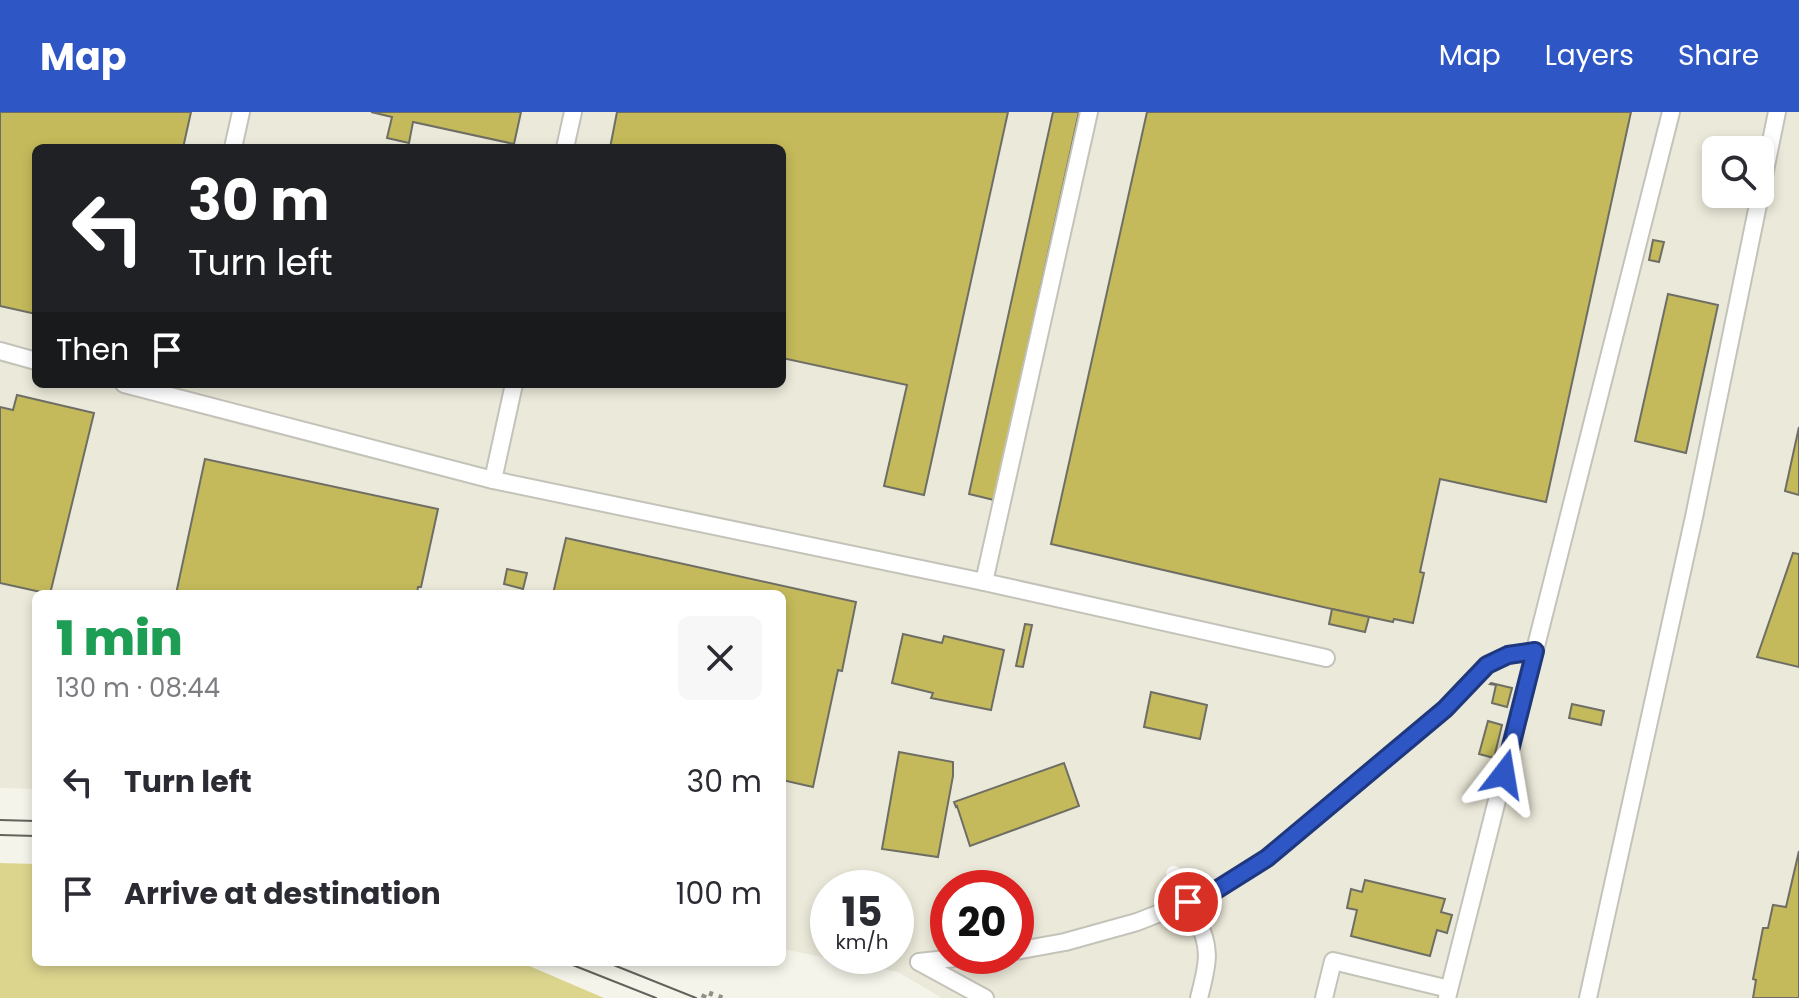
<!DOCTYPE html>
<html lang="en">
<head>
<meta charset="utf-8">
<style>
  :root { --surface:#fff; --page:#f7f7f7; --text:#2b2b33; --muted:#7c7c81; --accent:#2e56c5 }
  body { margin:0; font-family:Poppins,sans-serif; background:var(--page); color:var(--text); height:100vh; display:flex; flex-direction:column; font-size:30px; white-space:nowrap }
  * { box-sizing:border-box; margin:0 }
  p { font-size:26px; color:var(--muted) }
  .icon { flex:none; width:44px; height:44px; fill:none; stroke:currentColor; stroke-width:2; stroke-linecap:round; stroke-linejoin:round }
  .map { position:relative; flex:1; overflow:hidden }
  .side { position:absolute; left:32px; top:478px; width:754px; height:376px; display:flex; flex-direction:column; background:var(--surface); border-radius:12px; box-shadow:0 4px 12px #0003 }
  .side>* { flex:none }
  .hud { position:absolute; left:32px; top:32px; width:754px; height:244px; border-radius:12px; box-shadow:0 4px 12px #0003; background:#202124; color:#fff; overflow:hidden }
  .tools { position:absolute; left:1702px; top:24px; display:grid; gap:16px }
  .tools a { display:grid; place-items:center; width:72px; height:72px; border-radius:12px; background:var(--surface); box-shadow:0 4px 12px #0003; font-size:40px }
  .speed { position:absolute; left:810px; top:758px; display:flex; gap:16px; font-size:40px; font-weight:700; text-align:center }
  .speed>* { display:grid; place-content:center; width:104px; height:104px; border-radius:50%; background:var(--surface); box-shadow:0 4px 12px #0003; line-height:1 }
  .speed small { font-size:20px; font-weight:400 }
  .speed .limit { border:12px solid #d22; background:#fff; color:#111 }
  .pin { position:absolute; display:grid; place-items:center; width:68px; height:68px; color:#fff; margin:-34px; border:4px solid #fff; border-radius:50%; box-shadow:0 2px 8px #0007 }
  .me { position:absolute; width:88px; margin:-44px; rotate:14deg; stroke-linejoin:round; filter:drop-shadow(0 0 6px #0008) }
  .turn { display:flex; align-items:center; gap:28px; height:168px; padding:0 24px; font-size:36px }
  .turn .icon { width:104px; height:104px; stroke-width:2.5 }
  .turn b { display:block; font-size:56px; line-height:68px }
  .then { display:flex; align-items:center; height:76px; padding:0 24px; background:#0003; gap:16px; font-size:30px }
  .round { display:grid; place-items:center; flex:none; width:84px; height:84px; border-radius:12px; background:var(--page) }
  .overview { display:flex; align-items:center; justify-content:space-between; height:136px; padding:0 24px }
  h1 { font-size:48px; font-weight:800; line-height:60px; color:#1e9e55 }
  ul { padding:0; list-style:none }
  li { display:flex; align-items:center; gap:24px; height:112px; padding:0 24px }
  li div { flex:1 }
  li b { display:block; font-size:30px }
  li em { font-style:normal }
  header { display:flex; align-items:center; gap:48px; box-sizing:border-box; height:112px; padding:0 40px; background:var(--accent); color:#fff }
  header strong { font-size:38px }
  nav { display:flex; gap:44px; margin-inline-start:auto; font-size:28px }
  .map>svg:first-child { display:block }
  .built { fill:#ebe9d9; fill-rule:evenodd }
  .green { fill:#dcd58e }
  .building { fill:#c4ba5b; stroke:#6f6e65; stroke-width:2 }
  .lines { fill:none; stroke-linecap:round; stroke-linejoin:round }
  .service-casing { stroke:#c4c3ba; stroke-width:20 }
  .path { stroke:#909089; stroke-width:5; stroke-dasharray:4 6; stroke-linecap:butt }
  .service { stroke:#fff; stroke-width:16 }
  .tram { stroke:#62625d; stroke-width:2 }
  .service-bridge-casing { stroke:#c4c3ba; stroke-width:20; stroke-linecap:butt }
  .service-bridge { stroke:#fff; stroke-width:16 }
  .route-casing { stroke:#1e3880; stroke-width:20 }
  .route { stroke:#2e56c5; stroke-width:14 }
</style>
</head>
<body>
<header>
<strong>Map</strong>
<nav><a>Map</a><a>Layers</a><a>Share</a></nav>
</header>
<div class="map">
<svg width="1799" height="886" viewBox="0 0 1799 886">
  <rect width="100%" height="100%" fill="#f5f4ea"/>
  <!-- built -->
  <path class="built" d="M0,0H1799V886H942L898,860L782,837V482H36V677L0,676ZM36,36H782V272H36ZM1716,38H1760V82H1716ZM828,776H896V844H828ZM948,776H1016V844H948Z"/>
  <!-- green -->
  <path class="green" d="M0,751L36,752V850H520L604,886H0Z"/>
  <!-- building -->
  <g class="building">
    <path d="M0,0H191L183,36H36V202L0,194Z"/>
    <path d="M371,0H521L514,32L413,10L409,31L387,26L392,5Z"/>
    <path d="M617,0H1008L924,383L884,374L907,273L782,246V36H610Z"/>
    <path d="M1053,0H1079L994,388L969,382Z"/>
    <path d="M1147,0H1631L1546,390L1440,367L1420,460L1424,461L1413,511L1394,507L1393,510L1332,497L1051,432Z"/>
    <path d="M1653,128L1664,130L1659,150L1649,148Z"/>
    <path d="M1668,182L1718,193L1686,341L1635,329Z"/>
    <path d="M17,283L94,301L50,482L0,471V295L13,298Z"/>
    <path d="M1799,315V383L1785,379Z"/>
    <path d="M205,347L438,397L421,475H418L417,482H176Z"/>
    <path d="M566,426L856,490L842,559L838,558L813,675L782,668V482H553Z"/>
    <path d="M1793,441L1799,442V555L1757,545Z"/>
    <path d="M507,457L527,461L523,477L504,472Z"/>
    <path d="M1332,497L1369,505L1365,520L1329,512Z"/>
    <path d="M1025,512L1032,513L1023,555L1016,554Z"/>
    <path d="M903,522L942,531L944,524L1004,538L991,598L931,586L933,581L892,571Z"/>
    <path d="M1491,571L1512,576L1507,595L1492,591L1496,573L1490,572Z"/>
    <path d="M1151,580L1207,593L1200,627L1144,615Z"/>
    <path d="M1572,592L1604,599L1601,613L1569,606Z"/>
    <path d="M1488,609L1502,613L1494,646L1479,642Z"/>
    <path d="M899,640L953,650V664L938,745L882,737Z"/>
    <path d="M1064,651L1079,694L970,734L957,694L956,695L954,690Z"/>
    <path d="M1799,739V886H1753L1756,868L1753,867L1763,816H1768L1773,793L1786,795Z"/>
    <path d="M1365,768L1445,787L1441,800L1452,803L1447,821L1437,818L1430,844L1351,824L1357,798L1347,796L1351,777L1362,780Z"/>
  </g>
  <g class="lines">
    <!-- service casing -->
    <g class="service-casing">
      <g id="service">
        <path d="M233,36L241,0"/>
        <path d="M565,36L573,0"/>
        <path d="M0,239L36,249"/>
        <path d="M124,272L493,368L984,470L1326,546"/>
        <path d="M493,368L514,272"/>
        <path d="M984,470L1089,0"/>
        <path d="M1196,806C1213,837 1207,854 1199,886"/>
        <path d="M1016,839L1065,830L1137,810L1213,780L1267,746L1445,597L1487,553L1508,543L1535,539"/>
        <path d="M919,850L985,886"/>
        <path d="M919,850L973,844"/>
        <path d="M1324,886L1333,849L1449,877"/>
        <path d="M1447,886L1671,0"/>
        <path d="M1588,886L1694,405L1777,0"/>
      </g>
    </g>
    <!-- path -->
    <path class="path" d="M703,886L706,880L723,886"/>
    <!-- service -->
    <use href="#service" class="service"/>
    <!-- tram -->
    <g class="tram">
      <path d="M0,708L36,709"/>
      <path d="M0,723L36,724"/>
      <path d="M565,850L656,886"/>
      <path d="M606,850L696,886"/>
    </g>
    <!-- service-bridge casing -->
    <g class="service-bridge-casing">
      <path id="service-bridge" d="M1174,762L1196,806"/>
    </g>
    <!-- service-bridge -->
    <use href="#service-bridge" class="service-bridge"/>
  </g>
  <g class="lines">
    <!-- route casing -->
    <g class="route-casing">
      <path id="route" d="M1188,790L1213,780L1267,746L1445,597L1487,553L1508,543L1535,539L1504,662"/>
    </g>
    <!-- route -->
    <use href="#route" class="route"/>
  </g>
</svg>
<div class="tools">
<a><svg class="icon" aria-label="search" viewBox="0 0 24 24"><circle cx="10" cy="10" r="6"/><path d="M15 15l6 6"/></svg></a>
</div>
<div class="speed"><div>15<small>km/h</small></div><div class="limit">20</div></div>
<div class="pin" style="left:1188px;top:790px;background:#d93025"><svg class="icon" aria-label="arrive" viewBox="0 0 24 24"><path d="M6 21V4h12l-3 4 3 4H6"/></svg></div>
<svg class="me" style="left:1504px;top:662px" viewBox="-20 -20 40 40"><path d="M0-17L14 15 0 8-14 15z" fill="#2e56c5" stroke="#fff" stroke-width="4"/></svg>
<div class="hud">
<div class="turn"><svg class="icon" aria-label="left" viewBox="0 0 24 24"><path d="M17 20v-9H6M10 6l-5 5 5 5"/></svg><div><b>30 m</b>Turn left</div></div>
<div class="then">Then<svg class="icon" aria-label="arrive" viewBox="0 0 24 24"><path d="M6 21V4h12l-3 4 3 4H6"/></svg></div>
</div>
<section class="side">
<div class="overview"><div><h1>1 min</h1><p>130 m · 08:44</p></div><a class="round"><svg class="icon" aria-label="close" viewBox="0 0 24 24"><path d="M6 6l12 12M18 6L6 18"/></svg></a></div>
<ul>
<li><svg class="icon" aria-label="left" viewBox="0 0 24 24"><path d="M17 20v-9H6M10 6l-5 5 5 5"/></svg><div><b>Turn left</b></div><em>30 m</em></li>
<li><svg class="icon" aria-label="arrive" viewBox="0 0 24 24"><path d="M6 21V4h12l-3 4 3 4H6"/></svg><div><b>Arrive at destination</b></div><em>100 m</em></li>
</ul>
</section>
</div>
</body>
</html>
